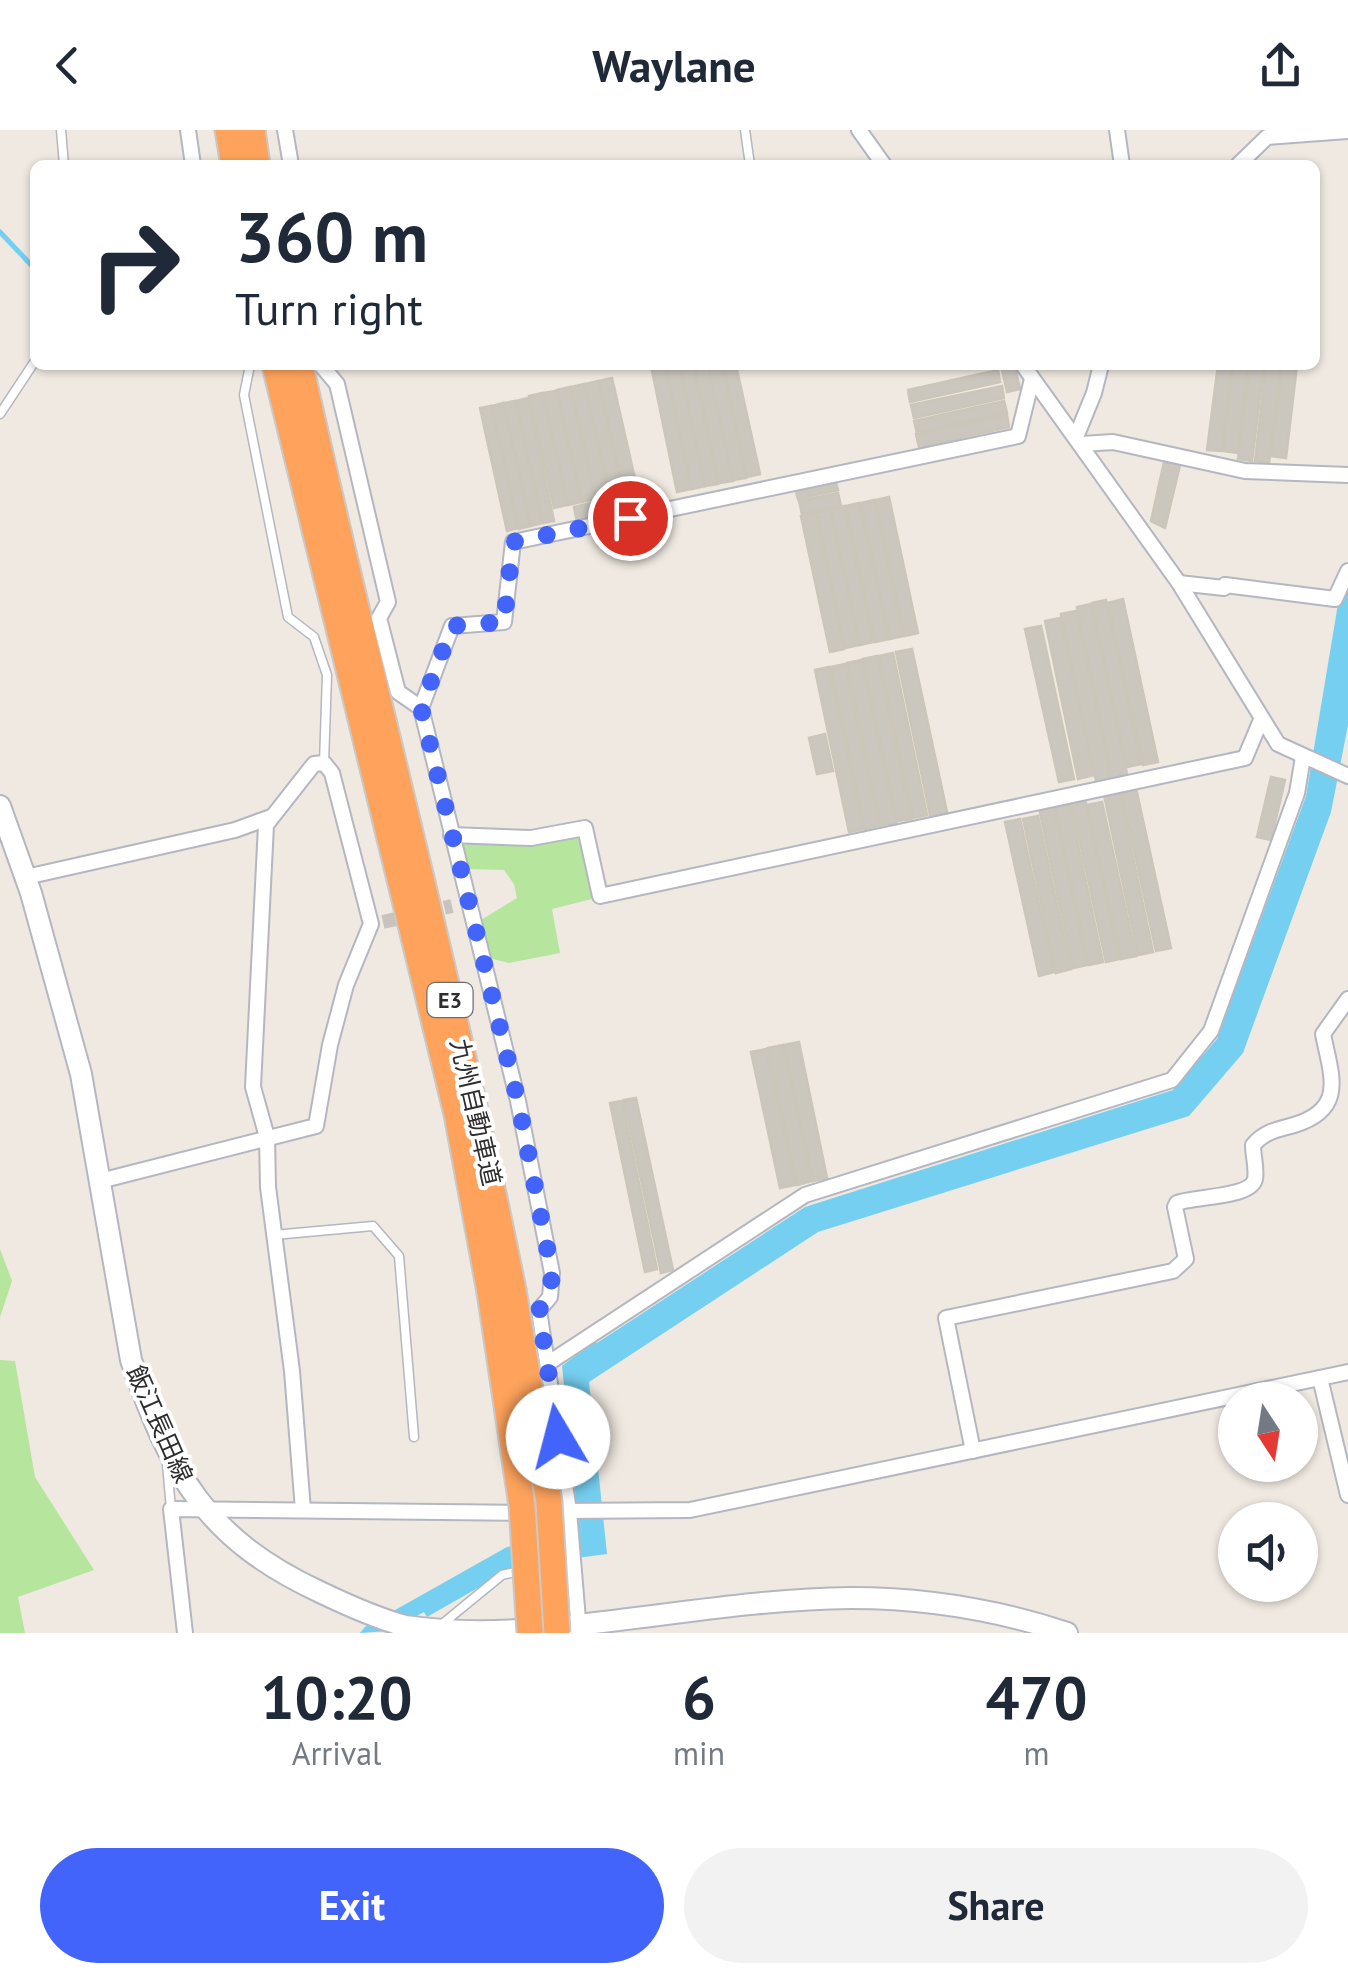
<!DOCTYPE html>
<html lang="en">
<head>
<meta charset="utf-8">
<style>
  :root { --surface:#fff; --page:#f2f2f3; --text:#1f2937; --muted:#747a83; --accent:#4264fb }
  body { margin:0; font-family:"PT Sans","Noto Sans JP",sans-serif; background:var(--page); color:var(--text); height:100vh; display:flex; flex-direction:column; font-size:38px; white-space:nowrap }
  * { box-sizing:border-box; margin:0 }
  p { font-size:32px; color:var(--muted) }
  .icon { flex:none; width:55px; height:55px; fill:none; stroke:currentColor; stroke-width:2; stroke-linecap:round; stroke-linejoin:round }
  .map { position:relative; height:1503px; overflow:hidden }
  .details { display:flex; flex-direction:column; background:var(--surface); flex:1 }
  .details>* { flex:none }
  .top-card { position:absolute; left:30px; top:30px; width:1290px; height:210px; border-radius:15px; box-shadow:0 2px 8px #0004; background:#fff; color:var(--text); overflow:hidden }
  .needle { width:65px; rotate:168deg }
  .tools { position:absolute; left:1218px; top:1252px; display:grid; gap:20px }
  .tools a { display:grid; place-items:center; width:100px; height:100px; border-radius:50%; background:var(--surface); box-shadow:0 2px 8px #0004; font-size:50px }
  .pin { position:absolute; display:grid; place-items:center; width:85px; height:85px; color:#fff; margin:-42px; border:5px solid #fff; border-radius:50%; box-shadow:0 2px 10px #0007 }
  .me { position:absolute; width:110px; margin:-55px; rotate:352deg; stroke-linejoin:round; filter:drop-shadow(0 0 8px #0008) }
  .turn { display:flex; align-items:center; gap:35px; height:210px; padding:0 40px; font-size:45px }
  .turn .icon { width:130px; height:130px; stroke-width:2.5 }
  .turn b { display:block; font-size:70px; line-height:85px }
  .eta { display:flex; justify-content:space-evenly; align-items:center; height:170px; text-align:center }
  .eta b { font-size:60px; font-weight:800; line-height:70px }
  .cta { display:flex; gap:20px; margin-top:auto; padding:20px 40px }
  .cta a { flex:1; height:115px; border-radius:60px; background:var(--accent); color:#fff; font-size:40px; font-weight:800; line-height:115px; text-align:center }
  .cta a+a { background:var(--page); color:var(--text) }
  header { display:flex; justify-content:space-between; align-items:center; height:130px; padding:0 40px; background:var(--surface); font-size:45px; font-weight:800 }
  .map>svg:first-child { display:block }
  .green { fill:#b6e59e }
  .water { fill:#75cff0 }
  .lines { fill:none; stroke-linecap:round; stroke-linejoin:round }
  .stream { stroke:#75cff0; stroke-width:5 }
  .building { fill:#cbc7bf; stroke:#cbc5ba; stroke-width:2.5 }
  .street-tunnel { stroke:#c8c4bd; stroke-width:14; stroke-dasharray:14 7; stroke-linecap:butt }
  .lane-casing { stroke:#b4b7c1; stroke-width:11 }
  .street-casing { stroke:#b4b7c1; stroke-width:18 }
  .secondary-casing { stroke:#b4b7c1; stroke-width:24 }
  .highway-casing { stroke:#c9c9c9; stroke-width:29 }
  .lane { stroke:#fff; stroke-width:8 }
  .street { stroke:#fff; stroke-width:14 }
  .secondary { stroke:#fff; stroke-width:20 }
  .highway { stroke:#ffa35c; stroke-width:25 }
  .highway-bridge-casing { stroke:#c9c9c9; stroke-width:29; stroke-linecap:butt }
  .highway-bridge { stroke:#ffa35c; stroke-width:25 }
  .route { stroke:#4264fb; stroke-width:18; stroke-dasharray:0 32.4 }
  .labels { text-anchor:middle; stroke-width:8; stroke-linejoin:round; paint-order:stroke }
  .shield { fill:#fff; stroke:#6d6d6d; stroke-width:2.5 }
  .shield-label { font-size:22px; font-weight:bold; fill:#2e2e2e }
  .street-label { font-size:25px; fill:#2e2e2e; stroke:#fff }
</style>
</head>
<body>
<header><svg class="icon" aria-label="back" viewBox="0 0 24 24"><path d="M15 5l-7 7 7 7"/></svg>Waylane<svg class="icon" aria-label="share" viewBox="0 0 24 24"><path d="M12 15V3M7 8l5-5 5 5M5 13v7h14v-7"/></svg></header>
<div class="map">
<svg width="1348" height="1503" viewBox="0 0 1348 1503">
  <rect width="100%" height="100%" fill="#efe9e1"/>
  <!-- green -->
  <g class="green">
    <path d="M579,703L592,769L552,779L560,823L509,833L489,828L481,790L517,768L514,754L504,740L467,739L460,713L466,709Z"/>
    <path d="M0,1119L12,1151L0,1187Z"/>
    <path d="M0,1230L15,1231L35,1347L94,1440L18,1467L25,1503H0Z"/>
  </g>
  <!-- water -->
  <path class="water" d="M1348,452V595L1331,682L1243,923L1189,986L818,1102L589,1252L607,1424L516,1436L427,1487L424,1482L388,1501L360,1503L365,1497L507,1417L580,1407L562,1236L594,1212L597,1213L805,1077L1173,960L1217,909L1306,666L1338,474Z"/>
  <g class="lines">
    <!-- stream -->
    <path class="stream" d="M0,102L35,139"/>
  </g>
  <!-- building -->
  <g class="building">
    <path d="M679,235L705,356L692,359L666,238Z"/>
    <path d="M680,235H693L718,354L705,356Z"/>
    <path d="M694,235H708L733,351L719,353Z"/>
    <path d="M708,235H722L746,348L733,350Z"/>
    <path d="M723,235H736L760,344L747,347Z"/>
    <path d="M1218,235H1232L1222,321L1207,320Z"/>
    <path d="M1233,235H1248L1238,323L1223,321Z"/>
    <path d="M1250,235H1264L1252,331L1238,329Z"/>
    <path d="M1266,235H1281L1269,333L1255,331Z"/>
    <path d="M1282,235H1297L1286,328L1271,326Z"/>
    <path d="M1015,237L1020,259L1007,262L1002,240Z"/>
    <path d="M665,238L691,359L677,362L652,241Z"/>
    <path d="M998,240L1000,252L910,272L908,260Z"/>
    <path d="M612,248L641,375L627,379L599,251Z"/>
    <path d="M598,251L623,363L610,366L585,254Z"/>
    <path d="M584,254L609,366L596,369L571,257Z"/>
    <path d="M1002,256L1004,268L914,288L911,275Z"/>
    <path d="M570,257L595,369L582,372L557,260Z"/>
    <path d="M556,261L581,372L568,375L543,263Z"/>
    <path d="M542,263L567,375L554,378L529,266Z"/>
    <path d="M528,268L554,391L543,393L516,271Z"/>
    <path d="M515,271L542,393L531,396L504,273Z"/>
    <path d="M1004,271L1007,283L917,303L914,291Z"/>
    <path d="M503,273L530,396L519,399L492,276Z"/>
    <path d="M491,276L518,398L507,401L480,278Z"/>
    <path d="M1007,285L1009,297L919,317L916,304Z"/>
    <path d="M1164,332L1180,335L1165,398L1151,391Z"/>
    <path d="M835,349L838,360L798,369L795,358Z"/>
    <path d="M838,363L841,376L802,384L799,371Z"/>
    <path d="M622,366L625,381L577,392L574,377Z"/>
    <path d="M889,367L918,503L905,506L876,370Z"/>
    <path d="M874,370L903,506L890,509L861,373Z"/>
    <path d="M859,373L889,509L875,512L846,376Z"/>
    <path d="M844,376L873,512L860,515L831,379Z"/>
    <path d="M830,379L859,515L845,518L817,382Z"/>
    <path d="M815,383L844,519L830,522L801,386Z"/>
    <path d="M1123,469L1158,632L1143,635L1108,473Z"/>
    <path d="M1106,470L1141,634L1127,637L1092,473Z"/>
    <path d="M1091,474L1127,644L1112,648L1077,477Z"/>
    <path d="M1076,481L1111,648L1096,651L1061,484Z"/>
    <path d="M1060,488L1094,645L1078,649L1045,491Z"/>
    <path d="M1041,496L1074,649L1059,652L1025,499Z"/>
    <path d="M912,519L947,682L930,685L896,522Z"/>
    <path d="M893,523L927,685L913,688L879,526Z"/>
    <path d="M877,526L911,689L897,691L863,529Z"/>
    <path d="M861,530L896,693L881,695L847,533Z"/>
    <path d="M845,534L879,696L865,699L831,537Z"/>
    <path d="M829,537L863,699L849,702L815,540Z"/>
    <path d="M825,604L833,641L817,644L809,608Z"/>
    <path d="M1271,647L1285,650L1271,710L1257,707Z"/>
    <path d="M1136,658L1171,818L1156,821L1121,661Z"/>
    <path d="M1119,661L1153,822L1138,825L1104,665Z"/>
    <path d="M1085,669L1119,829L1106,832L1071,671Z"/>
    <path d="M1069,672L1103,832L1089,835L1055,675Z"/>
    <path d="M1102,672L1136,826L1121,829L1087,675Z"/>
    <path d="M1053,675L1087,835L1073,838L1039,678Z"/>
    <path d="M1038,686L1071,839L1056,843L1023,689Z"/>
    <path d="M1020,689L1054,842L1039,846L1005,692Z"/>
    <path d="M799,912L827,1048L813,1051L784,915Z"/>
    <path d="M783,915L812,1051L797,1055L768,918Z"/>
    <path d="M766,919L795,1055L780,1058L751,922Z"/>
    <path d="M636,968L673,1140L661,1143L624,970Z"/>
    <path d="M622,971L657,1139L645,1142L610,973Z"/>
  </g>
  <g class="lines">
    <!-- street-tunnel -->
    <path class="street-tunnel" d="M383,792L452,776"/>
    <!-- lane casing -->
    <g class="lane-casing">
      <g id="lane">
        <path d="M61,0L64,35"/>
        <path d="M745,0L750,35"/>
        <path d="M250,235L244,265L288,487L314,507L327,545L324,633"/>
        <path d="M0,284L35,231"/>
        <path d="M274,1105L373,1096L399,1126L414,1307"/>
        <path d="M167,1334L171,1379"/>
        <path d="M441,1495L502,1445L519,1441"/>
      </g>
    </g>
    <!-- street casing -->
    <g class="street-casing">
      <g id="street">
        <path d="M188,0L193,35"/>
        <path d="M285,0L291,35"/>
        <path d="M859,0L884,35"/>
        <path d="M1117,0L1122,35"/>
        <path d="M1238,35L1267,7L1348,1"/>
        <path d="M321,235L337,254L388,472L379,488L398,562L421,578"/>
        <path d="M1023,235L1179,453L1278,614L1348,646"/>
        <path d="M1076,307L1094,263L1101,235"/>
        <path d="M1082,314L1113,312L1245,341L1348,345"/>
        <path d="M1179,453L1224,458L1225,455L1335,469L1348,441"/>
        <path d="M451,705L531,708L585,698L600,766L1245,628L1261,590"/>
        <path d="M26,747L235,700L271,687"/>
        <path d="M100,1051L316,996L330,915L346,855L371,794L332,643L324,633L314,634L266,695L253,957L267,1007L268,1057L292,1241L303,1380"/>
        <path d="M547,1234L805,1065L1172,950L1211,901L1297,663L1303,627"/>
        <path d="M1320,1248L1348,1365"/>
        <path d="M973,1321L946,1188L1173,1141L1186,1129L1175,1077L1177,1073C1194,1066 1251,1068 1255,1049C1257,1039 1253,1026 1253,1015C1265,1001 1277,1000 1294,995C1347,979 1331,945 1323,904L1348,869"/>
        <path d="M563,1381L690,1380L1348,1242"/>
        <path d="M579,1502L569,1381L539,1180L550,1167L552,1143L518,971L421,578L452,496L504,492L513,412L1018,306L1032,249"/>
        <path d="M185,1503L171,1379L527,1383"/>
      </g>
    </g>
    <!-- secondary casing -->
    <g class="secondary-casing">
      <path id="secondary" d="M0,676L31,763L81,944L131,1230C171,1344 206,1409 320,1462C347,1475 376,1488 405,1496C452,1503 508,1502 556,1497C654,1488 752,1469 851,1468C924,1468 998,1480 1067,1503"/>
    </g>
    <!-- highway casing -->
    <g class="highway-casing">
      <g id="highway">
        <path d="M228,0L234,35"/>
        <path d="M252,0L257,35"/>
        <path d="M275,235L457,984L490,1162"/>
        <path d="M300,235C368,544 451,850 513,1160"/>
      </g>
    </g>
    <!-- lane -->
    <use href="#lane" class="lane"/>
    <!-- street -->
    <use href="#street" class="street"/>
    <!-- secondary -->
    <use href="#secondary" class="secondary"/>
    <!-- highway -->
    <use href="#highway" class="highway"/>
    <!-- highway-bridge casing -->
    <g class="highway-bridge-casing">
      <g id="highway-bridge">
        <path d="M513,1160L549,1372L557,1503"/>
        <path d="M490,1162L522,1376L530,1503"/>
      </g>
    </g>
    <!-- highway-bridge -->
    <use href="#highway-bridge" class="highway-bridge"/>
  </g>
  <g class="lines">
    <!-- route -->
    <path class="route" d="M558,1307L539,1180L550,1167L552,1143L518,971L421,578L452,496L504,492L513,412L630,388"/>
  </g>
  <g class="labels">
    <!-- shield labels -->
    <rect class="shield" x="427.5" y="853" width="45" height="34" rx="8"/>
    <g class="shield-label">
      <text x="450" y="878">E3</text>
    </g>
    <!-- street labels -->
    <g class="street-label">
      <text transform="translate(476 982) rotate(77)" y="9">九州自動車道</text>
      <text transform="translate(160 1294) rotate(66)" y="9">飯江長田線</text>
    </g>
  </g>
</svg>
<div class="tools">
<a><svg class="needle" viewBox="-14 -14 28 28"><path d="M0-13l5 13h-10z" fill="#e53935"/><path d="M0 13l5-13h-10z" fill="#747a83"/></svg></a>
<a><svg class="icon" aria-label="sound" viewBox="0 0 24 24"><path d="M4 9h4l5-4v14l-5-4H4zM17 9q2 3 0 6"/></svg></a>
</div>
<div class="pin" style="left:630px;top:388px;background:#d93025"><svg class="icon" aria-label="arrive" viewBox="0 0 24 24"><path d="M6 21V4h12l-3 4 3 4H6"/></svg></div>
<svg class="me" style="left:558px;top:1307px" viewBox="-20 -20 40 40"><circle r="19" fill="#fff"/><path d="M0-13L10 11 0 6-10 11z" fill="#4264fb"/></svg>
<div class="top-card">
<div class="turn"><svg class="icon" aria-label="right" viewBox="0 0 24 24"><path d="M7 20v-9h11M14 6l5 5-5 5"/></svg><div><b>360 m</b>Turn right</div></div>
</div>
</div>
<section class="details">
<div class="eta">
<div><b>10:20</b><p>Arrival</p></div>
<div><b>6</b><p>min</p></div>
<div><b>470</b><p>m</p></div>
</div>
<div class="cta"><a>Exit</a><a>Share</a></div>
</section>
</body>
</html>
